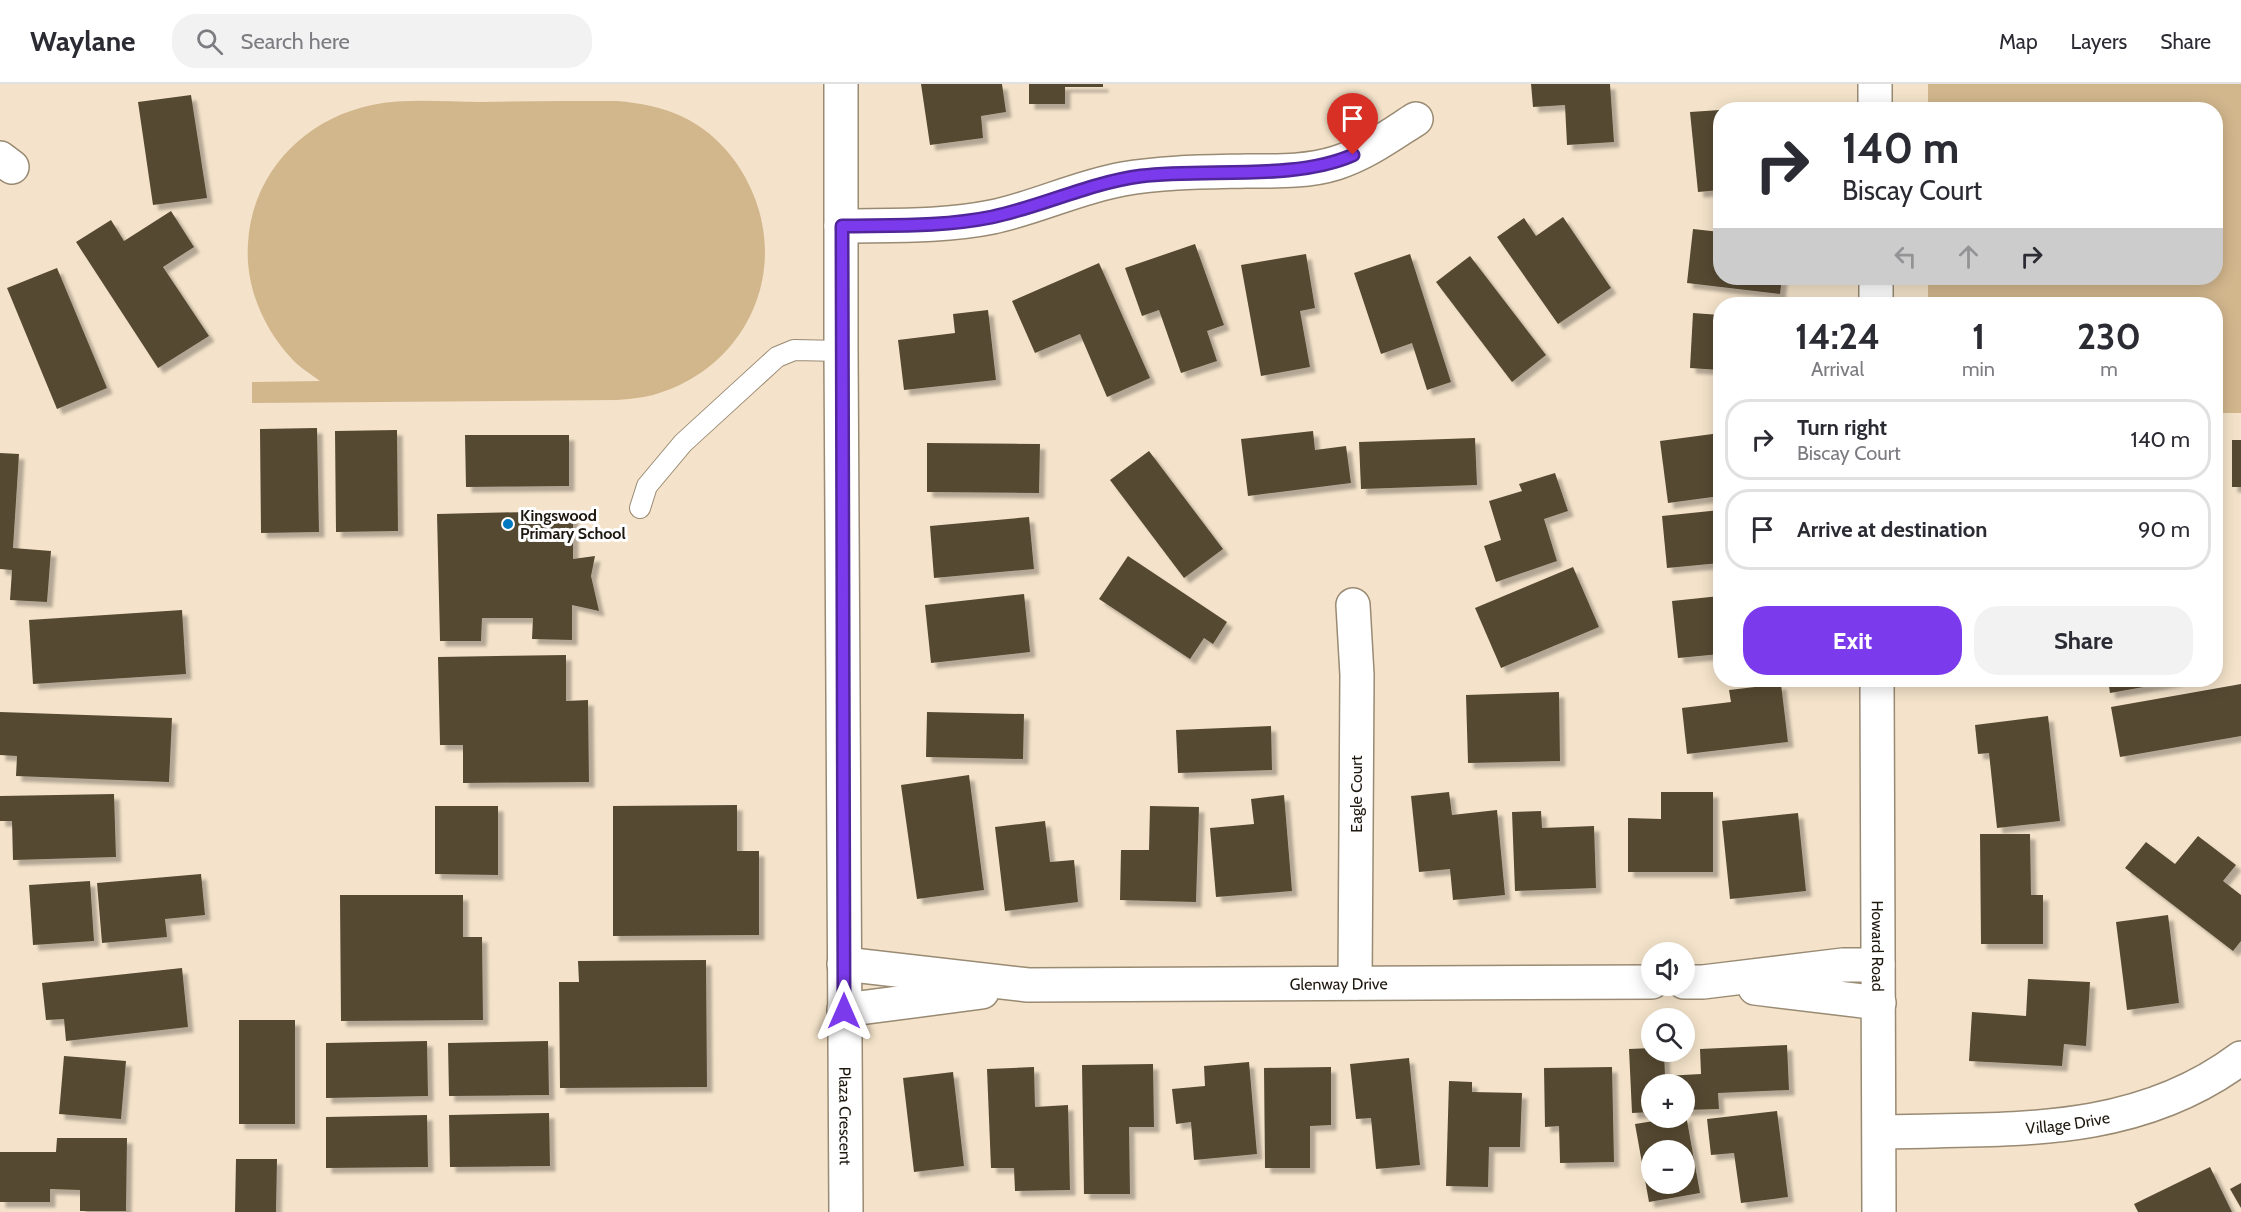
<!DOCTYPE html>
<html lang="en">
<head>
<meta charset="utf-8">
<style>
  :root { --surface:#fff; --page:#f2f2f3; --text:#2b2b33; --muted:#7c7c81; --line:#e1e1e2; --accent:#7c3aed }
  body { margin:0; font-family:Cabin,sans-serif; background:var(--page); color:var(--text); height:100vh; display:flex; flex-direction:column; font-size:22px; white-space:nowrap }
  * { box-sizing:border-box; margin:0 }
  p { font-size:20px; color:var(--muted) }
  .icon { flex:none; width:33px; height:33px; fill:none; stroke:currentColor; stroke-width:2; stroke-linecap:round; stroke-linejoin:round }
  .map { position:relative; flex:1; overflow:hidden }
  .panel { position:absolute; left:1713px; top:213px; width:510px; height:390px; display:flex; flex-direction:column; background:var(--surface); border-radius:24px; box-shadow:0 3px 15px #0003 }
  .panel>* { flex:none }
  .hud { position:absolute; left:1713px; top:18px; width:510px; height:183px; border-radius:24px; box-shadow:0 3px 15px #0003; background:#fff; color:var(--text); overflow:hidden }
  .buttons { position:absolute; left:1641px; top:858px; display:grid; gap:12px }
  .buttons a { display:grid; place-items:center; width:54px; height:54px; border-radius:50%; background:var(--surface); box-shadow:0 3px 15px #0003; font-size:30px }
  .pin { position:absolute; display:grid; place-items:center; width:51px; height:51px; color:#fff; margin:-62px -26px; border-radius:50% 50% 50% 0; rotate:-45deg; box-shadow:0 0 6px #0007 }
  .pin .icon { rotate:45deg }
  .me { position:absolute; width:66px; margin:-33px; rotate:0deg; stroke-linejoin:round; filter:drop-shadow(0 0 4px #0008) }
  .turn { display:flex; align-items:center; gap:21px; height:126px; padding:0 30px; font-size:27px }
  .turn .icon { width:78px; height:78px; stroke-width:2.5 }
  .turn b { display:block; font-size:42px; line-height:51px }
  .lanes { display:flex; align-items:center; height:57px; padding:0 30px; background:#0003; justify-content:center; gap:30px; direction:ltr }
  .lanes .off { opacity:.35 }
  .eta { display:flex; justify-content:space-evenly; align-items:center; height:102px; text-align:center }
  .eta b { font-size:36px; font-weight:800; line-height:42px }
  .action { display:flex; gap:12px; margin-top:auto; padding:12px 30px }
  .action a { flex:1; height:69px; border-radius:24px; background:var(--accent); color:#fff; font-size:24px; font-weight:800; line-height:69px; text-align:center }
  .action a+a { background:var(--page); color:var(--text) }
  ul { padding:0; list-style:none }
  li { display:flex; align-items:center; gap:18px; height:81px; margin:0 12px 9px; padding:0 18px; border:3px solid var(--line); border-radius:24px }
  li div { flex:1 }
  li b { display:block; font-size:22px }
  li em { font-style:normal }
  header { display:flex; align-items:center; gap:36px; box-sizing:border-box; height:84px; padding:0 30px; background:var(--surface); border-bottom:2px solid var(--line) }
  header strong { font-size:28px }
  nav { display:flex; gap:33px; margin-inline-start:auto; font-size:21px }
  .search { width:420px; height:54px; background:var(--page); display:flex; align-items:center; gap:15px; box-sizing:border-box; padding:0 21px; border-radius:24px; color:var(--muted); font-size:22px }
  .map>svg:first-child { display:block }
  .green { fill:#d2b78d }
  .building { fill:#564933; fill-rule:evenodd; filter:url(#shadow) }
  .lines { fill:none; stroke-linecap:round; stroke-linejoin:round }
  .lane-casing { stroke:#998a73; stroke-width:22 }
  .street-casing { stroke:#998a73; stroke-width:36 }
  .secondary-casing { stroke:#998a73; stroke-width:36 }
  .lane { stroke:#fff; stroke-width:20 }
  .street { stroke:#fff; stroke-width:33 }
  .secondary { stroke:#fff; stroke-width:33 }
  .route-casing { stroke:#51269a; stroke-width:15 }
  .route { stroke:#7c3aed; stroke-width:10 }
  .poi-dot { fill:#0077c1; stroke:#fff; stroke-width:2 }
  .labels { text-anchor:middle; stroke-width:6; stroke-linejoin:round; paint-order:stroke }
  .poi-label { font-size:16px; font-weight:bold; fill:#1e180f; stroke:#fff; text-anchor:start }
  .street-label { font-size:16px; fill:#1e180f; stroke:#fff }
</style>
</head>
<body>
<header>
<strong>Waylane</strong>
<div class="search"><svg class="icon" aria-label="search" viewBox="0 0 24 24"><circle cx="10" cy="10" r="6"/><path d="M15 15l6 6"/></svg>Search here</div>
<nav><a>Map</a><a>Layers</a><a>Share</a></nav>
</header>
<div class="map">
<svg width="2241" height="1128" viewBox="0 0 2241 1128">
  <defs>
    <filter id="shadow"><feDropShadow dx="5.5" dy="5.5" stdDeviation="1.5" flood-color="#0004"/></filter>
  </defs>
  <rect width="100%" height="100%" fill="#f4e3ca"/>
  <!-- green -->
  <g class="green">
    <path d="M1928,0H2241V329H2216V220H1928V194H2216V26L1928,25Z"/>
    <path d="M617,17C640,19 662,23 683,33C713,47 738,75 751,105C790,191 744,286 653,311C641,314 629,315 617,316L252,319V298L320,297C311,290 300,284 292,275C263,244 245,202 248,159C252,89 304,35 372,21C407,14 445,18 481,18C526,17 572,17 617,17Z"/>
  </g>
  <!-- building -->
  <g class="building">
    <path d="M921,0H1002L1006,28L981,32L983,54L930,61Z"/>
    <path d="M1029,0H1103V3H1065V20H1029Z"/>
    <path d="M1531,0H1610L1614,58L1567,61L1565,21L1533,23Z"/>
    <path d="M191,11L207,114L153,121L138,18Z"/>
    <path d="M1720,26V106L1698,108L1690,28Z"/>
    <path d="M171,127L194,163L163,183L209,252L158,284L76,158L111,136L124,157Z"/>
    <path d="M1563,133L1611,204L1558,240L1497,153L1524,134L1536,152Z"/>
    <path d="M1693,145L1720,148V194H1782L1780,210L1687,199Z"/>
    <path d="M1195,160L1224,241L1207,247L1217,277L1181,289L1159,226L1142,232L1125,184Z"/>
    <path d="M1306,170L1315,224L1300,227L1310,283L1261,292L1241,181Z"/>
    <path d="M1410,170L1451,298L1427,306L1412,259L1381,270L1354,189Z"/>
    <path d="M1470,172L1546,271L1512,298L1436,198Z"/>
    <path d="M1099,179L1150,294L1107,313L1080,250L1035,269L1012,217Z"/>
    <path d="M57,184L107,304L57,325L7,204Z"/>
    <path d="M988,226L996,296L904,306L898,256L955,249L953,230Z"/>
    <path d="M1693,229L1720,231V286L1690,284Z"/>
    <path d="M317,344L319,448L261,449L260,345Z"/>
    <path d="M397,346L398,447L336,448L335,347Z"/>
    <path d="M1313,347L1315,366L1346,362L1351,399L1248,412L1241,355Z"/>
    <path d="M1720,349V412L1668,419L1660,357Z"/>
    <path d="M465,351H569V402L466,403Z"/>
    <path d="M1475,354L1477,401L1361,405L1359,358Z"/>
    <rect x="2232" y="356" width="9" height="47"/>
    <path d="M927,359L1040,360L1039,409L927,408Z"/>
    <path d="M1149,367L1223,465L1184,494L1110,396Z"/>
    <path d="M0,369L19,370L13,464L51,467L47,518L10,516L12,486L0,485Z"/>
    <path d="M1555,389L1568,427L1544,435L1557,477L1496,498L1484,462L1501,456L1489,417L1522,407L1519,400Z"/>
    <path d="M1720,426V479L1667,484L1662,432Z"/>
    <path d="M573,427V475L595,472L591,492L599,527L572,521V556L532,555L533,534H482L481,557H440L437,430Z"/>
    <path d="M1029,433L1034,485L934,494L930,442Z"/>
    <path d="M1128,472L1227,538L1213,560L1204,554L1190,575L1099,515Z"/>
    <path d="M1573,483L1599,543L1501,584L1475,524Z"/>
    <path d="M1024,510L1030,568L931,579L925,521Z"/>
    <path d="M1720,512V570L1678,574L1672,517Z"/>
    <path d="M182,526L186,590L33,600L29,536Z"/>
    <path d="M566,571V617L588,616L589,698L463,699V661H440L438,573Z"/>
    <path d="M2108,596H2177V597L2110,609Z"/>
    <path d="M1781,600L1788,658L1687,670L1682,624L1731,618L1729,606Z"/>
    <path d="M2241,600V652L2120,673L2111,623Z"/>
    <path d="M1559,608L1560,677L1468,679L1466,611Z"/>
    <path d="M0,628L172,634L169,698L16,692L17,672L0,671Z"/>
    <path d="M927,628L1024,630L1023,675L926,673Z"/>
    <path d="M2048,632L2060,737L1997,744L1989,669L1978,670L1975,641Z"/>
    <path d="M1271,642L1272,686L1178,689L1176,646Z"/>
    <path d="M969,691L984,806L917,815L901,701Z"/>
    <path d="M1449,708L1452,731L1497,726L1505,811L1453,816L1450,785L1419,788L1411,712Z"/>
    <path d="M1661,708H1713V788H1628V734L1661,735Z"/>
    <path d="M114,710L116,773L13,776L12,737H0V712Z"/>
    <path d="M1284,711L1292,807L1216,813L1210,744L1254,740L1251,715Z"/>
    <path d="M737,721V767H759V851L613,852V722Z"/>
    <path d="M435,722H498V791L435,790Z"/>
    <path d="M1150,722L1199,723L1196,818L1120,816L1121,766H1149Z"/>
    <path d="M1541,727L1542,744L1594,742L1596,804L1515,807L1512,728Z"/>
    <path d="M1798,729L1806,807L1730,815L1722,737Z"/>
    <path d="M1045,737L1050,778L1074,776L1078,818L1005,827L995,743Z"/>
    <path d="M1980,750H2030L2031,811H2043V860H1981Z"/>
    <path d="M2198,752L2236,781L2223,797L2241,811V857L2233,867L2125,784L2146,758L2175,780Z"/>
    <path d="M201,790L205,831L165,835L167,853L102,859L97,799Z"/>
    <path d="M90,797L94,857L33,861L29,801Z"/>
    <path d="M340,811H463V853H482L483,936L341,937Z"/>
    <path d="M2168,831L2179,919L2127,926L2116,838Z"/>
    <path d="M706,876L707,1003L560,1004L559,898H579L578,877Z"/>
    <path d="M182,884L188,943L66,957L64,935L46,936L42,899Z"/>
    <path d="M2028,895L2090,898L2086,962L2064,960L2062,982L1969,977L1972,928L2026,932Z"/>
    <rect x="239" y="936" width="56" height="104"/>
    <path d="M427,957L428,1012L326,1014V959Z"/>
    <path d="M548,957L549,1011L449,1012L448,959Z"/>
    <path d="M1787,961L1789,1006L1718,1009L1719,1025L1684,1026V1000H1652V1028L1632,1029L1629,965L1652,964V968H1664L1665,992L1701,990L1700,965Z"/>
    <path d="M64,972L126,977L121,1035L59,1030Z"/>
    <path d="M1409,974L1420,1081L1376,1085L1371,1034L1356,1035L1350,980Z"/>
    <path d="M1249,978L1257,1070L1194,1076L1191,1038L1176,1040L1172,1005L1205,1002L1204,982Z"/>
    <path d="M1153,980L1154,1043H1129L1130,1110H1084L1082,981Z"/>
    <path d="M1034,983L1035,1023L1068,1021L1070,1106L1015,1107L1014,1084H991L987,985Z"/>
    <path d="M1331,983V1041L1310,1042V1084H1265L1264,984Z"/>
    <path d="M1612,983L1614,1078L1560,1079L1559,1042L1545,1043L1544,984Z"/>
    <path d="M953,988L964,1082L914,1088L903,994Z"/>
    <path d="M1449,997L1472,998V1008L1522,1009L1520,1063H1489L1488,1103L1446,1102Z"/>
    <path d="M1777,1027L1788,1113L1741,1119L1734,1069L1711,1071L1707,1035Z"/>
    <path d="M549,1029L550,1082L450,1083L449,1031Z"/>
    <path d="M427,1031L428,1083L326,1084V1033Z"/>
    <path d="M1684,1031H1686L1700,1109L1649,1118L1635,1040L1673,1034H1684ZM1652,1066H1684V1100H1652Z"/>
    <path d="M57,1054H127L126,1127H80V1106L50,1105V1118H0V1068H56Z"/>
    <path d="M236,1075H277L276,1128H235Z"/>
    <path d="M2210,1083L2232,1128H2138L2134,1120Z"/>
    <path d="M2241,1099V1124L2230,1105Z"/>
  </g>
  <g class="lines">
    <!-- lane casing -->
    <g class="lane-casing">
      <path id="lane" d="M640,424L647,402L683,359L777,273L794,266L841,267"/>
    </g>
    <!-- street casing -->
    <g class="street-casing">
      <g id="street">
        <path id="s1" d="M841,0V267L846,1128"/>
        <path d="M0,74L12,83"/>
        <path d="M841,142C891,141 943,143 992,133C1036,124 1078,103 1123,95C1164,88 1204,88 1246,87C1275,87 1308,88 1336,79C1365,70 1391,51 1416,35"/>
        <path d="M1353,521L1357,591L1355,899"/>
        <path id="s2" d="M844,880L1028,901L1652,898"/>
        <path d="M1684,898H1703L1843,881H1878"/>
        <path d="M1755,904L1879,919"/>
        <path d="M844,926L982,908"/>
        <path id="s3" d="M1880,1048C2007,1044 2133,1055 2241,974"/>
      </g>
    </g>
    <!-- secondary casing -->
    <g class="secondary-casing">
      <g id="secondary">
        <path d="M1875,0V26"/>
        <path d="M1876,194V220"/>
        <path id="s4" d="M1877,596L1879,1128"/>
      </g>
    </g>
    <!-- lane -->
    <use href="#lane" class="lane"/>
    <!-- street -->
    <use href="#street" class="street"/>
    <!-- secondary -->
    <use href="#secondary" class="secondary"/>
  </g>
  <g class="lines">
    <!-- route casing -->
    <g class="route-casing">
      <path id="route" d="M844,927L842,142C891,141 943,143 992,133C1043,122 1089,99 1141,92C1208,84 1294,97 1353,71"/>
    </g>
    <!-- route -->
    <use href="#route" class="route"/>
  </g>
  <!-- markers -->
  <circle class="poi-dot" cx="508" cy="440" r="6"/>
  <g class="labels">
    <!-- poi labels -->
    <g class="poi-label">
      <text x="520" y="437">Kingswood<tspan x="520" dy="18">Primary School</tspan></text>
    </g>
    <!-- street labels -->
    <g class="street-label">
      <text transform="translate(1356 710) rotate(-90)" y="6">Eagle Court</text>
      <text dy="6" stroke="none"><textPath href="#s4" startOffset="266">Howard Road</textPath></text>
      <text dy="6" stroke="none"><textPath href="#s2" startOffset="496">Glenway Drive</textPath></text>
      <text dy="6" stroke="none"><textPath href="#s1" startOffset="1032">Plaza Crescent</textPath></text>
      <text dy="6" stroke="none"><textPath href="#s3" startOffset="188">Village Drive</textPath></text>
    </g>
  </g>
</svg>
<div class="buttons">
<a><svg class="icon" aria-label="sound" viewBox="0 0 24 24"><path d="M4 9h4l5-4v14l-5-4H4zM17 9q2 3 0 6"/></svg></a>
<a><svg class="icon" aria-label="search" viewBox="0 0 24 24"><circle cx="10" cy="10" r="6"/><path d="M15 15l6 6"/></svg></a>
<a>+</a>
<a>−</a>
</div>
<div class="pin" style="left:1353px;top:71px;background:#d93025"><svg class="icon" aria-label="arrive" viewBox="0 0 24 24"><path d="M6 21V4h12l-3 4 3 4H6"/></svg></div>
<svg class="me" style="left:844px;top:927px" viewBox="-20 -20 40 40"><path d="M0-17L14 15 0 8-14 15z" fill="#7c3aed" stroke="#fff" stroke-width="4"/></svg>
<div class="hud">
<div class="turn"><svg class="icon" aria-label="right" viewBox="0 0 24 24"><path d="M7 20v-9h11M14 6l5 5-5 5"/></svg><div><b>140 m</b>Biscay Court</div></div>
<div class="lanes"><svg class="icon off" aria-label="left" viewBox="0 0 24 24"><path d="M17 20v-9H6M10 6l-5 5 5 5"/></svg><svg class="icon off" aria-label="ahead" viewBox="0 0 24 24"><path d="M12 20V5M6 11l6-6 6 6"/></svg><svg class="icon" aria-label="right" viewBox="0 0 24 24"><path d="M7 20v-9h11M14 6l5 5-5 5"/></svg></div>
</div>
<section class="panel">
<div class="eta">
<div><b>14:24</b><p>Arrival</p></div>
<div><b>1</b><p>min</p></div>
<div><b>230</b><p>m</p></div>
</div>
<ul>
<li><svg class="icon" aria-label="right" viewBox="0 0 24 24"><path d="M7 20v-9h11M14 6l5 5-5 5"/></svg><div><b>Turn right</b><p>Biscay Court</p></div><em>140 m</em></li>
<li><svg class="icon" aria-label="arrive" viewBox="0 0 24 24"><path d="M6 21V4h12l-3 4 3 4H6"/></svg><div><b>Arrive at destination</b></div><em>90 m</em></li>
</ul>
<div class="action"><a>Exit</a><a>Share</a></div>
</section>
</div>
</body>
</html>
